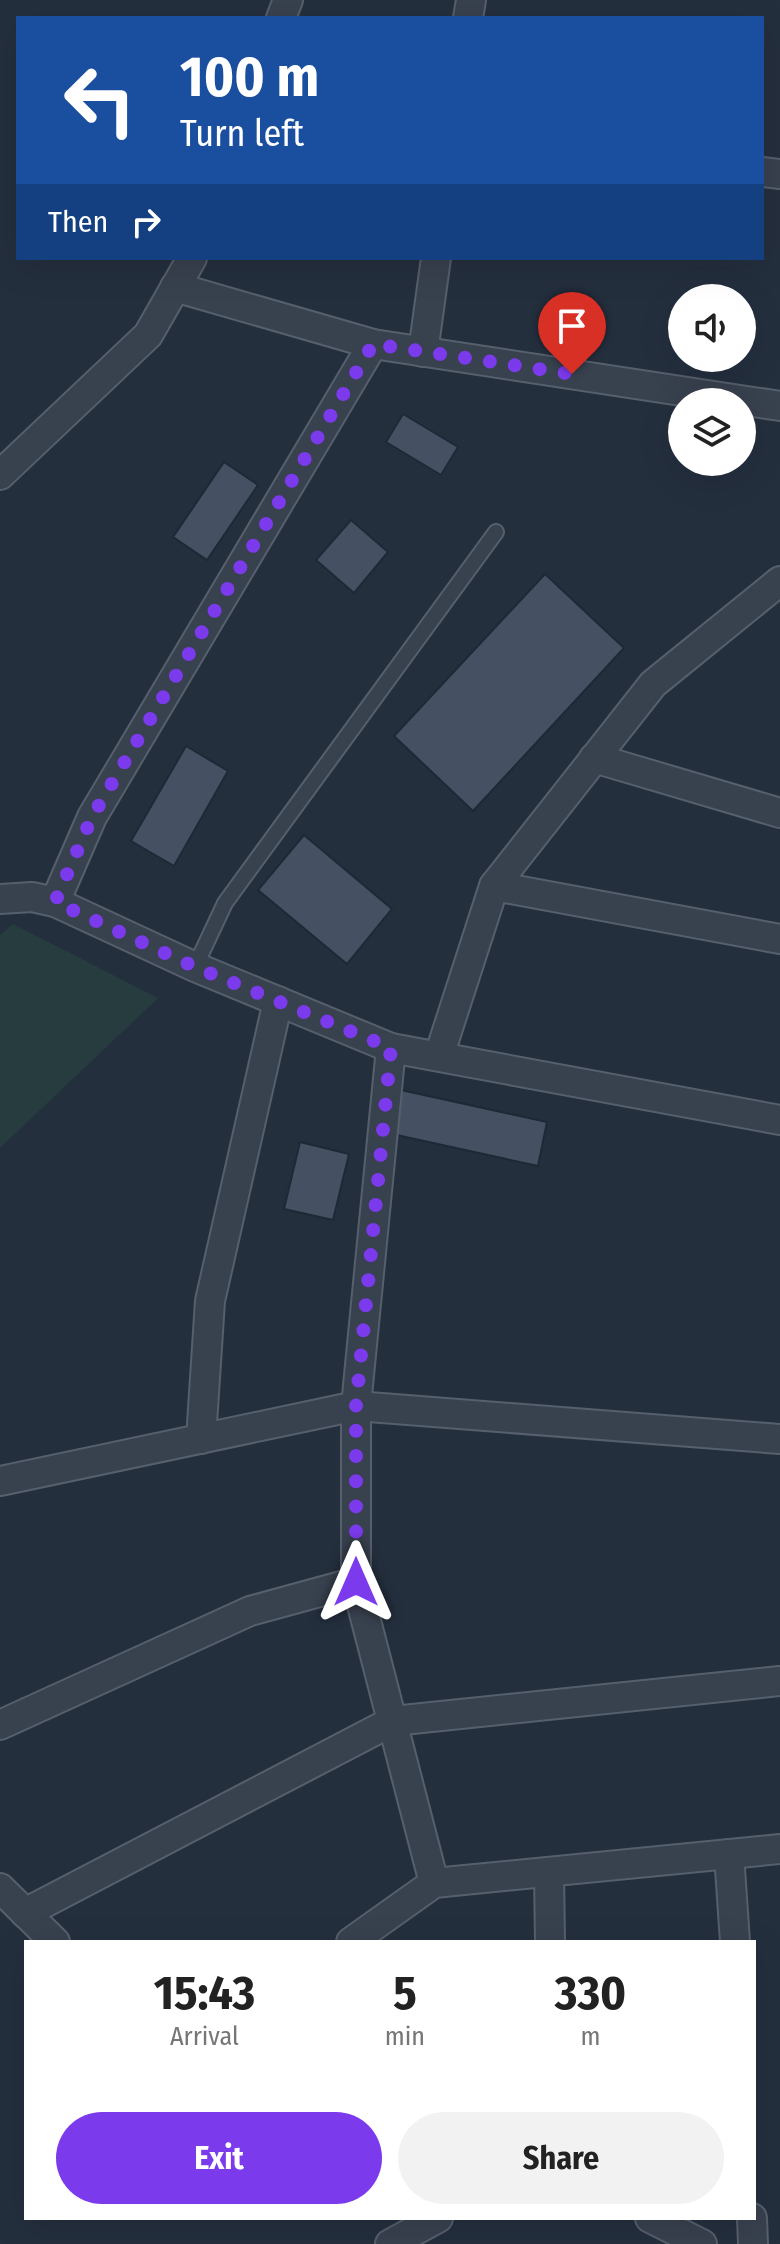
<!DOCTYPE html>
<html lang="en">
<head>
<meta charset="utf-8">
<style>
  :root { --surface:#fff; --page:#f2f2f2; --text:#222; --muted:#767676; --accent:#7c3aed }
  body { margin:0; font-family:"Fira Sans Condensed",sans-serif; background:var(--page); color:var(--text); height:100vh; display:flex; flex-direction:column; font-size:30px; white-space:nowrap }
  * { box-sizing:border-box; margin:0 }
  p { font-size:26px; color:var(--muted) }
  .icon { flex:none; width:44px; height:44px; fill:none; stroke:currentColor; stroke-width:2; stroke-linecap:round; stroke-linejoin:round }
  .map { position:relative; flex:1; overflow:hidden }
  .side { position:absolute; left:24px; top:1940px; width:732px; height:280px; display:flex; flex-direction:column; background:var(--surface); border-radius:0px; box-shadow:0 8px 32px #0002 }
  .side>* { flex:none }
  .top-card { position:absolute; left:16px; top:16px; width:748px; height:244px; border-radius:0px; box-shadow:0 8px 32px #0002; background:#1a4fa0; color:#fff; overflow:hidden }
  .controls { position:absolute; left:668px; top:284px; display:grid; gap:16px }
  .controls a { display:grid; place-items:center; width:88px; height:88px; border-radius:50%; background:var(--surface); box-shadow:0 8px 32px #0002; font-size:40px }
  .pin { position:absolute; display:grid; place-items:center; width:68px; height:68px; color:#fff; margin:-82px -34px; border-radius:50% 50% 50% 0; rotate:-45deg; box-shadow:0 0 8px #0007 }
  .pin .icon { rotate:45deg }
  .me { position:absolute; width:88px; margin:-44px; rotate:0deg; stroke-linejoin:round; filter:drop-shadow(0 0 6px #0008) }
  .turn { display:flex; align-items:center; gap:28px; height:168px; padding:0 32px; font-size:36px }
  .turn .icon { width:104px; height:104px; stroke-width:2.5 }
  .turn b { display:block; font-size:56px; line-height:68px }
  .then { display:flex; align-items:center; height:76px; padding:0 32px; background:#0003; gap:16px; font-size:30px }
  .eta { display:flex; justify-content:space-evenly; align-items:center; height:136px; text-align:center }
  .eta b { font-size:48px; font-weight:700; line-height:56px }
  .primary-button { display:flex; gap:16px; margin-top:auto; padding:16px 32px }
  .primary-button a { flex:1; height:92px; border-radius:48px; background:var(--accent); color:#fff; font-size:32px; font-weight:700; line-height:92px; text-align:center }
  .primary-button a+a { background:var(--page); color:var(--text) }
  .map>svg:first-child { display:block }
  .green { fill:#263c3f }
  .building { fill:#455162; stroke:#1f2835; stroke-width:2 }
  .lines { fill:none; stroke-linecap:round; stroke-linejoin:round }
  .lane-casing { stroke:#565f6c; stroke-width:18 }
  .street-casing { stroke:#565f6c; stroke-width:32 }
  .lane { stroke:#38414e; stroke-width:14 }
  .street { stroke:#38414e; stroke-width:28 }
  .route { stroke:#7c3aed; stroke-width:14; stroke-dasharray:0 25.2 }
</style>
</head>
<body>
<div class="map">
<svg width="780" height="2244" viewBox="0 0 780 2244">
  <rect width="100%" height="100%" fill="#242f3e"/>
  <!-- green -->
  <path class="green" d="M13,924L158,998L0,1148V935Z"/>
  <!-- building -->
  <g class="building">
    <path d="M403,414L458,447L441,475L386,442Z"/>
    <path d="M224,462L258,485L207,560L173,537Z"/>
    <path d="M351,520L388,552L354,593L316,560Z"/>
    <path d="M545,574L624,648L473,811L394,736Z"/>
    <path d="M186,746L228,771L174,866L131,841Z"/>
    <path d="M304,835L392,909L347,964L258,890Z"/>
    <path d="M401,1090L547,1122L538,1166L392,1134Z"/>
    <path d="M300,1142L349,1154L333,1220L284,1209Z"/>
  </g>
  <g class="lines">
    <!-- lane casing -->
    <g class="lane-casing">
      <path id="lane" d="M195,967L225,903L496,532"/>
    </g>
    <!-- street casing -->
    <g class="street-casing">
      <g id="street">
        <path d="M281,18L288,0"/>
        <path d="M468,18L471,0"/>
        <path d="M762,172L780,174"/>
        <path d="M175,287L373,344L780,406"/>
        <path d="M373,344L92,817L55,902L195,967L391,1048L780,1120"/>
        <path d="M423,352L436,258"/>
        <path d="M0,475L148,335L192,258"/>
        <path d="M594,758L780,813"/>
        <path d="M494,886L780,939"/>
        <path d="M0,899L32,897L55,902"/>
        <path d="M391,1048L356,1406V1582L434,1883"/>
        <path d="M439,1056L494,886L653,684L780,581"/>
        <path d="M201,1439L210,1301L278,1001"/>
        <path d="M0,1481L356,1406L780,1439"/>
        <path d="M0,1725L250,1611L356,1582"/>
        <path d="M729,1854L735,1942"/>
        <path d="M549,1872L550,1942"/>
        <path d="M0,1888L55,1942"/>
        <path d="M25,1913L393,1721L780,1681"/>
        <path d="M351,1942L434,1883L780,1849"/>
        <path d="M650,2218L702,2244"/>
        <path d="M752,2218L753,2244"/>
        <path d="M390,2244L438,2218"/>
      </g>
    </g>
    <!-- lane -->
    <use href="#lane" class="lane"/>
    <!-- street -->
    <use href="#street" class="street"/>
  </g>
  <g class="lines">
    <!-- route -->
    <path class="route" d="M356,1582V1406L391,1048L195,967L55,902L92,817L373,344L572,374"/>
  </g>
</svg>
<div class="controls">
<a><svg class="icon" aria-label="sound" viewBox="0 0 24 24"><path d="M4 9h4l5-4v14l-5-4H4zM17 9q2 3 0 6"/></svg></a>
<a><svg class="icon" aria-label="layers" viewBox="0 0 24 24"><path d="M12 4l9 5-9 5-9-5zM3 14l9 5 9-5"/></svg></a>
</div>
<div class="pin" style="left:572px;top:374px;background:#d93025"><svg class="icon" aria-label="arrive" viewBox="0 0 24 24"><path d="M6 21V4h12l-3 4 3 4H6"/></svg></div>
<svg class="me" style="left:356px;top:1582px" viewBox="-20 -20 40 40"><path d="M0-17L14 15 0 8-14 15z" fill="#7c3aed" stroke="#fff" stroke-width="4"/></svg>
<div class="top-card">
<div class="turn"><svg class="icon" aria-label="left" viewBox="0 0 24 24"><path d="M17 20v-9H6M10 6l-5 5 5 5"/></svg><div><b>100 m</b>Turn left</div></div>
<div class="then">Then<svg class="icon" aria-label="right" viewBox="0 0 24 24"><path d="M7 20v-9h11M14 6l5 5-5 5"/></svg></div>
</div>
<section class="side">
<div class="eta">
<div><b>15:43</b><p>Arrival</p></div>
<div><b>5</b><p>min</p></div>
<div><b>330</b><p>m</p></div>
</div>
<div class="primary-button"><a>Exit</a><a>Share</a></div>
</section>
</div>
</body>
</html>
